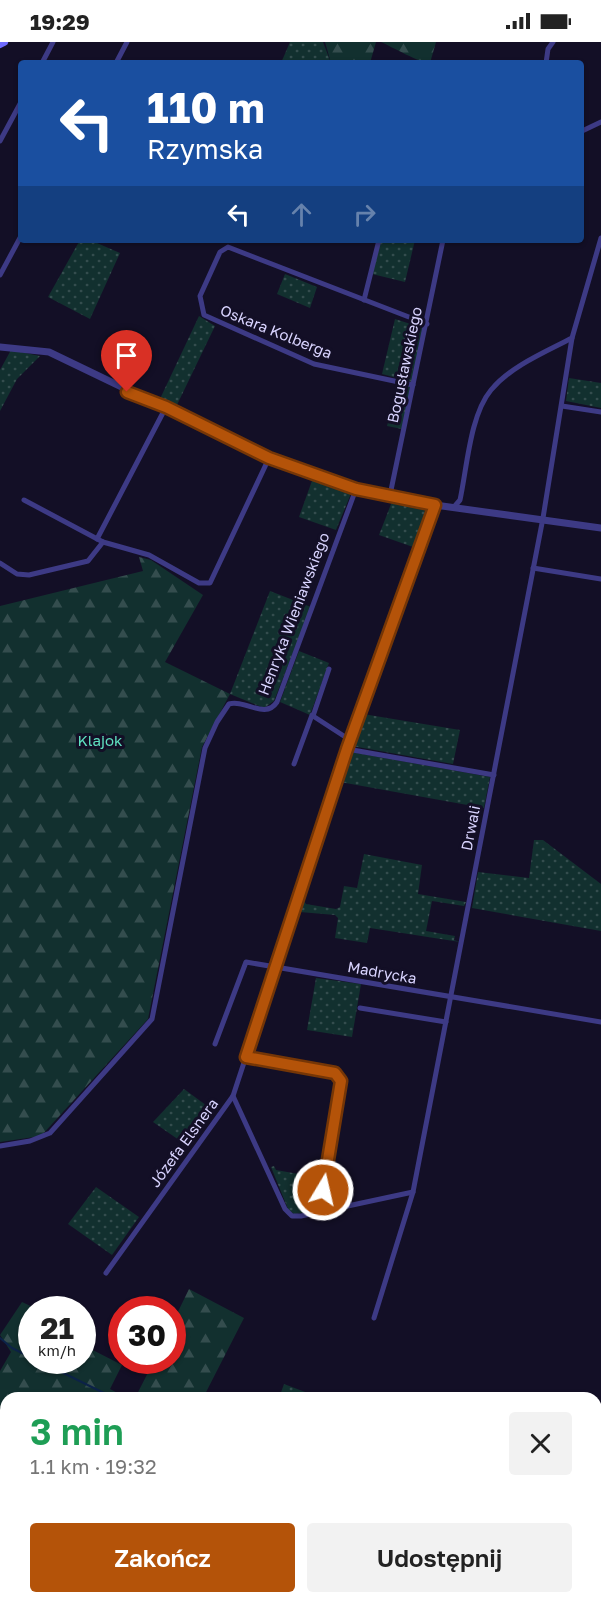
<!DOCTYPE html>
<html lang="pl">
<head>
<meta charset="utf-8">
<style>
  :root { --surface:#fff; --page:#f2f2f2; --text:#222; --muted:#767676; --accent:#b45309 }
  body { margin:0; font-family:"Golos Text",sans-serif; background:var(--page); color:var(--text); height:100vh; display:flex; flex-direction:column; font-size:22px; white-space:nowrap }
  * { box-sizing:border-box; margin:0 }
  p { font-size:20px; color:var(--muted) }
  .icon { flex:none; width:33px; height:33px; fill:none; stroke:currentColor; stroke-width:2; stroke-linecap:round; stroke-linejoin:round }
  .map { position:relative; flex:1; overflow:hidden }
  .details { position:absolute; left:0px; top:1350px; width:602px; height:212px; display:flex; flex-direction:column; background:var(--surface); border-radius:18px 18px 0 0; box-shadow:0 2px 4px #0004 }
  .details>* { flex:none }
  .guide { position:absolute; left:18px; top:18px; width:566px; height:183px; border-radius:6px; box-shadow:0 2px 4px #0004; background:#1a4fa0; color:#fff; overflow:hidden }
  .speed { position:absolute; left:18px; top:1254px; display:flex; gap:12px; font-size:30px; font-weight:700; text-align:center }
  .speed>* { display:grid; place-content:center; width:78px; height:78px; border-radius:50%; background:var(--surface); box-shadow:0 2px 4px #0004; line-height:1 }
  .speed small { font-size:15px; font-weight:400 }
  .speed .limit { border:9px solid #d22; background:#fff; color:#111 }
  .pin { position:absolute; display:grid; place-items:center; width:51px; height:51px; color:#fff; margin:-62px -26px; border-radius:50% 50% 50% 0; rotate:-45deg; box-shadow:0 0 6px #0007 }
  .pin .icon { rotate:45deg }
  .me { position:absolute; width:66px; margin:-33px; rotate:9deg; stroke-linejoin:round; filter:drop-shadow(0 0 4px #0008) }
  .turn { display:flex; align-items:center; gap:21px; height:126px; padding:0 30px; font-size:27px }
  .turn .icon { width:78px; height:78px; stroke-width:2.5 }
  .turn b { display:block; font-size:42px; line-height:51px }
  .lanes { display:flex; align-items:center; height:57px; padding:0 30px; background:#0003; justify-content:center; gap:30px; direction:ltr }
  .lanes .off { opacity:.35 }
  .round { display:grid; place-items:center; flex:none; width:63px; height:63px; border-radius:6px; background:var(--page) }
  .head { display:flex; align-items:center; justify-content:space-between; height:102px; padding:0 30px }
  h1 { font-size:36px; font-weight:600; line-height:45px; color:#1e9e55 }
  .button { display:flex; gap:12px; margin-top:auto; padding:12px 30px }
  .button a { flex:1; height:69px; border-radius:6px; background:var(--accent); color:#fff; font-size:24px; font-weight:600; line-height:69px; text-align:center }
  .button a+a { background:var(--page); color:var(--text) }
  .status { display:flex; justify-content:space-between; align-items:center; height:42px; padding:0 30px; background:var(--surface); direction:ltr }
  .status svg { height:16px; fill:currentColor }
  .map>svg:first-child { display:block }
  .grass { fill:url(#grass-dots) }
  .forest { fill:url(#forest-firs) }
  .lines { fill:none; stroke-linecap:round; stroke-linejoin:round }
  .stream { stroke:#0c2248; stroke-width:2 }
  .minor { stroke:#3d3a85; stroke-width:5 }
  .tertiary { stroke:#3d3a85; stroke-width:7 }
  .secondary { stroke:#6f6bff; stroke-width:8 }
  .route-casing { stroke:#753606; stroke-width:15 }
  .route { stroke:#b45309; stroke-width:10 }
  .labels { text-anchor:middle; stroke-width:6; stroke-linejoin:round; paint-order:stroke }
  .street-label { font-size:15px; fill:#d9d4ff; stroke:#130f26 }
  .park-label { font-size:15px; fill:#5fe0c0; stroke:#130f26 }
</style>
</head>
<body>
<div class="status"><b>19:29</b><svg viewBox="0 0 49 12"><path d="M0 12V9h3v3zM5 12V6h3v6zM10 12V3h3v9zM15 12V0h3v12zM26 1h20v11H26zM47 4h2v5h-2z"/></svg></div>
<div class="map">
<svg width="601" height="1561" viewBox="0 0 601 1561">
  <defs>
    <pattern id="grass-dots" width="8" height="8" patternUnits="userSpaceOnUse" patternTransform="scale(1.5)"><rect width="8" height="8" fill="#12302f"/><path d="M2 2h.1M6 6h.1" fill="none" stroke="#344d4e" stroke-width="1.8" stroke-linecap="round"/></pattern>
    <pattern id="forest-firs" width="22" height="20" patternUnits="userSpaceOnUse" patternTransform="scale(1.5)"><rect width="22" height="20" fill="#12302f"/><path d="M5 1l3.5 6h-7zM16 11l3.5 6h-7z" fill="#344d4e"/></pattern>
  </defs>
  <rect width="100%" height="100%" fill="#130f26"/>
  <!-- grass -->
  <g class="grass">
    <path d="M290,0H323L331,21H281Z"/>
    <path d="M80,198H90L120,211L90,277L48,255Z"/>
    <path d="M381,198H415L405,240L372,232Z"/>
    <path d="M285,232L317,245L310,266L277,252Z"/>
    <path d="M199,274L215,284L175,367L159,359Z"/>
    <path d="M395,277L423,286L412,340L382,332Z"/>
    <path d="M11,308L40,314L17,337L0,369V328Z"/>
    <path d="M569,336L601,341V366L566,359Z"/>
    <path d="M397,342L410,345L402,387L387,384Z"/>
    <path d="M313,436L352,449L336,488L299,475Z"/>
    <path d="M393,457L430,464L413,505L379,493Z"/>
    <path d="M270,549L311,565L274,659L264,666L230,652Z"/>
    <path d="M299,609L329,621L310,673L280,660Z"/>
    <path d="M363,672L460,688L453,722L352,704Z"/>
    <path d="M351,710L490,735L484,766L340,740Z"/>
    <path d="M534,798H543L601,842V889L472,866L478,830L529,836Z"/>
    <path d="M364,812L422,823L418,852L466,860L464,864L432,859L426,889L455,894L454,898L460,900L370,886L367,901L335,896L338,876L335,873L300,870L304,859L306,862L336,867L340,865L344,844L357,846Z"/>
    <path d="M316,936L361,942L352,995L307,988Z"/>
    <path d="M184,1047L214,1069L189,1105L153,1080Z"/>
    <path d="M274,1124L276,1128L321,1136L315,1169L294,1172L288,1167L271,1125Z"/>
    <path d="M96,1145L139,1175L112,1213L68,1182Z"/>
    <path d="M284,1342L321,1356H279Z"/>
    <path d="M601,1490V1561H504L497,1556L548,1558L550,1556H596V1497Z"/>
  </g>
  <!-- forest -->
  <g class="forest">
    <path d="M325,0H376L370,21H331Z"/>
    <path d="M381,0H436L430,21C420,21 392,5 381,0Z"/>
    <path d="M139,515L151,518L203,553L165,620L230,652L202,705L148,977L41,1094L0,1100V564L143,529Z"/>
    <path d="M189,1247L244,1276L203,1356H135L154,1319L172,1318L173,1280Z"/>
    <path d="M22,1260L37,1267L32,1268V1318H82L83,1303L122,1323L110,1347L127,1356H6V1556H499L506,1561H0V1329L11,1310L0,1293Z"/>
  </g>
  <g class="lines">
    <!-- stream -->
    <g class="stream">
      <path d="M0,1296L12,1306L32,1316"/>
      <path d="M37,1318L114,1356"/>
      <path d="M495,1556L503,1561"/>
    </g>
    <!-- minor -->
    <g class="minor">
      <path d="M42,21L53,0"/>
      <path d="M116,21L127,0"/>
      <path d="M546,21L548,7L553,0"/>
      <path d="M580,90L601,80"/>
      <path d="M0,99L21,60"/>
      <path d="M0,233L21,194"/>
      <path d="M364,258L379,198"/>
      <path d="M413,343L314,322L204,273L200,254L220,210L228,205L427,282"/>
      <path d="M562,364L601,370"/>
      <path d="M390,453L443,198"/>
      <path d="M24,458L103,500L149,513L199,541H210L269,416"/>
      <path d="M454,465L460,458C467,426 470,373 491,348C511,324 545,310 572,296L601,196"/>
      <path d="M97,497L166,365"/>
      <path d="M0,521L17,532L29,533L88,519L103,500"/>
      <path d="M533,526L601,537"/>
      <path d="M329,627L313,674L350,698"/>
      <path d="M347,707L494,733"/>
      <path d="M294,722L312,673"/>
      <path d="M360,966L446,980"/>
      <path d="M215,1002L246,920L601,980"/>
      <path d="M246,1015L335,1031L341,1039L319,1171"/>
      <path d="M233,1054L285,1167L292,1174H301L413,1150"/>
      <path d="M0,1104L30,1099L50,1091L152,977L205,706L217,680L229,662C245,657 265,678 277,660L356,447"/>
      <path d="M106,1231L233,1054L347,707L435,463"/>
      <path d="M374,1276L413,1150L543,476L572,296"/>
    </g>
    <!-- tertiary -->
    <path class="tertiary" d="M0,305L49,310L269,416L356,447L435,463L601,486"/>
    <!-- secondary -->
    <path class="secondary" d="M0,2L4,0"/>
  </g>
  <g class="lines">
    <!-- route casing -->
    <g class="route-casing">
      <path id="route" d="M127,350L166,365L269,416L356,447L435,463L347,707L246,1015L335,1031L341,1039L323,1148"/>
    </g>
    <!-- route -->
    <use href="#route" class="route"/>
  </g>
  <g class="labels">
    <!-- street labels -->
    <g class="street-label">
      <text transform="translate(276 290) rotate(22)" y="5">Oskara Kolberga</text>
      <text transform="translate(405 323) rotate(-78)" y="5">Bogusławskiego</text>
      <text transform="translate(294 572) rotate(-69)" y="5">Henryka Wieniawskiego</text>
      <text transform="translate(471 786) rotate(-79)" y="5">Drwali</text>
      <text transform="translate(382 931) rotate(10)" y="5">Madrycka</text>
      <text transform="translate(184 1101) rotate(-54)" y="5">Józefa Elsnera</text>
    </g>
    <!-- park labels -->
    <g class="park-label">
      <text x="100" y="704">Klajok</text>
    </g>
  </g>
</svg>
<div class="speed"><div>21<small>km/h</small></div><div class="limit">30</div></div>
<div class="pin" style="left:127px;top:350px;background:#d93025"><svg class="icon" aria-label="arrive" viewBox="0 0 24 24"><path d="M6 21V4h12l-3 4 3 4H6"/></svg></div>
<svg class="me" style="left:323px;top:1148px" viewBox="-20 -20 40 40"><circle r="17" fill="#b45309" stroke="#fff" stroke-width="3"/><path d="M0-11L8 9 0 5-8 9z" fill="#fff"/></svg>
<div class="guide">
<div class="turn"><svg class="icon" aria-label="left" viewBox="0 0 24 24"><path d="M17 20v-9H6M10 6l-5 5 5 5"/></svg><div><b>110 m</b>Rzymska</div></div>
<div class="lanes"><svg class="icon" aria-label="left" viewBox="0 0 24 24"><path d="M17 20v-9H6M10 6l-5 5 5 5"/></svg><svg class="icon off" aria-label="ahead" viewBox="0 0 24 24"><path d="M12 20V5M6 11l6-6 6 6"/></svg><svg class="icon off" aria-label="right" viewBox="0 0 24 24"><path d="M7 20v-9h11M14 6l5 5-5 5"/></svg></div>
</div>
<section class="details">
<div class="head"><div><h1>3 min</h1><p>1.1 km · 19:32</p></div><a class="round"><svg class="icon" aria-label="close" viewBox="0 0 24 24"><path d="M6 6l12 12M18 6L6 18"/></svg></a></div>
<div class="button"><a>Zakończ</a><a>Udostępnij</a></div>
</section>
</div>
</body>
</html>
